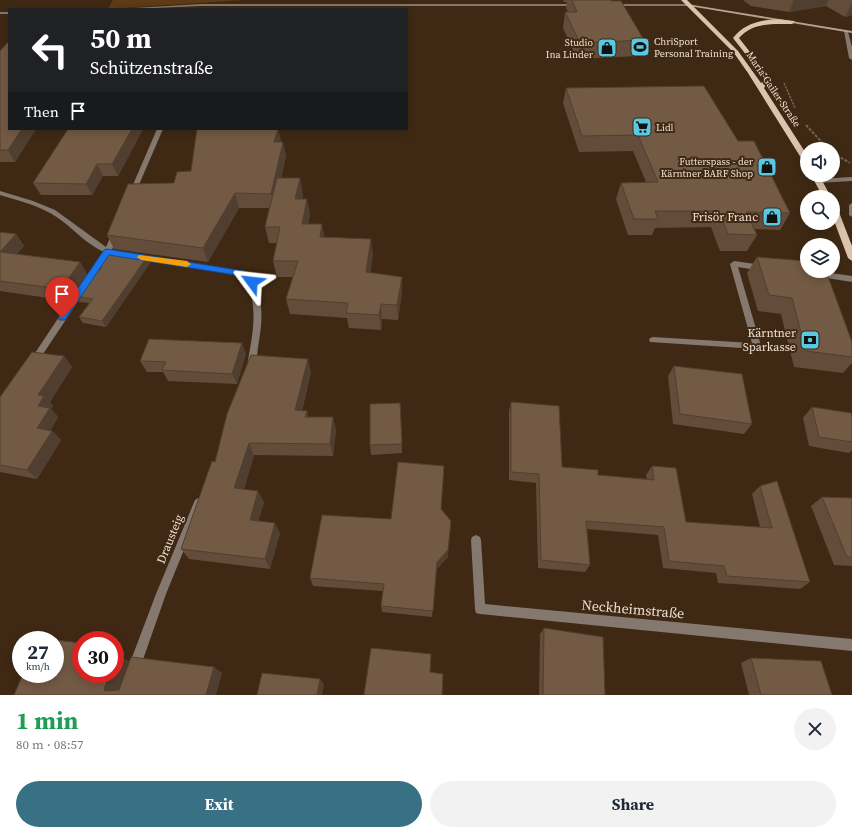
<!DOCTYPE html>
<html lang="en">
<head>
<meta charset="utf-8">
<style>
  :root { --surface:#fff; --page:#f2f2f3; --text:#1f2937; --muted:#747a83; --accent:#387184 }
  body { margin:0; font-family:"Source Serif 4",serif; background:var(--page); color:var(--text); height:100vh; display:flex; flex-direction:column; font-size:15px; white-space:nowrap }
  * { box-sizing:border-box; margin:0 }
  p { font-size:13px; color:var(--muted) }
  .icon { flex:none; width:22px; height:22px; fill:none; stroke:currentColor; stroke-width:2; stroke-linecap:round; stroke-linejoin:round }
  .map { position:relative; height:695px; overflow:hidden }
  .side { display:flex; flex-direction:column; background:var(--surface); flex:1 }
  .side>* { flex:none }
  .guide { position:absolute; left:8px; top:8px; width:400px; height:122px; border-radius:0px; box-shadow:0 2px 10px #0003; background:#202124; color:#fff; overflow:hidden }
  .tools { position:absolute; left:800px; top:142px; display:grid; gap:8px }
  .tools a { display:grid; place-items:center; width:40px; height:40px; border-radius:50%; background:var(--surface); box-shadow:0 2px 10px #0003; font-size:20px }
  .speed { position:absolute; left:12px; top:631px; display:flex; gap:8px; font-size:20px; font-weight:700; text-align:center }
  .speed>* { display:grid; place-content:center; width:52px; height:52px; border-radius:50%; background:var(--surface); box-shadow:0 2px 10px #0003; line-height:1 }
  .speed small { font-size:10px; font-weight:400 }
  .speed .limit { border:6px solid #d22; background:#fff; color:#111 }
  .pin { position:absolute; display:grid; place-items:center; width:34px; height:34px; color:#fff; margin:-41px -17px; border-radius:50% 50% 50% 0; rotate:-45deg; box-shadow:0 0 4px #0007 }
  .pin .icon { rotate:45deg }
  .me { position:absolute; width:44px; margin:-22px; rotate:300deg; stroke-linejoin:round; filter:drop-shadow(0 0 3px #0008) }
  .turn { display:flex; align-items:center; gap:14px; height:84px; padding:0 16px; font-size:18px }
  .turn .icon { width:52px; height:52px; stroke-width:2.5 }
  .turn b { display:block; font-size:28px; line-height:34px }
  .then { display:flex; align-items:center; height:38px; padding:0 16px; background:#0003; gap:8px; font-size:15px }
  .round { display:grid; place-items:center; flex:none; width:42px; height:42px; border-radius:21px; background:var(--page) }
  .overview { display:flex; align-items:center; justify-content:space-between; height:68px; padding:0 16px }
  h1 { font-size:24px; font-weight:700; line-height:30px; color:#1e9e55 }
  .action { display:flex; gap:8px; margin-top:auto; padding:8px 16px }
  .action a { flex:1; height:46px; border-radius:24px; background:var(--accent); color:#fff; font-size:16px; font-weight:700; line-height:46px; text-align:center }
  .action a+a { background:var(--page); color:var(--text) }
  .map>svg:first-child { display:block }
  .green { fill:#5f3b16 }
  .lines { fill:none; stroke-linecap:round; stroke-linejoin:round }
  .path-far1 { stroke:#776351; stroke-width:1.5; stroke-dasharray:2.5 1; stroke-linecap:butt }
  .path { stroke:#776351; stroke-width:2; stroke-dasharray:3 1.5; stroke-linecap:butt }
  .lane { fill:#85796f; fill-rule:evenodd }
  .street { fill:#85796f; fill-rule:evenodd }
  .secondary { fill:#b5a392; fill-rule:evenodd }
  .primary { fill:#dbc3ae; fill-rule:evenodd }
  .wall { fill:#634d3a }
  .shaded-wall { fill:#503f30 }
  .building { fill:#735a44; stroke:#503f30 }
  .route { fill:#1a73e8; stroke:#114b97 }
  .slow { fill:#f59e0b }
  .labels { text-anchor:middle; stroke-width:4; stroke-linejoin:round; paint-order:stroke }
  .far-poi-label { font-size:10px; fill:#f0e1d4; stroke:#3f2914; text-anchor:start }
  .far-street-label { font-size:10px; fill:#f0e1d4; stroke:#3f2914 }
  .poi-label { font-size:12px; fill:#f0e1d4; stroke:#3f2914; text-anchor:end }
  .street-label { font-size:12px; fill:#f0e1d4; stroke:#3f2914 }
  .near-street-label { font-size:14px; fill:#f0e1d4; stroke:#3f2914 }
</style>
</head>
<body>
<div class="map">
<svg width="852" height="695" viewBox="0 0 852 695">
  <rect width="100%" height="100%" fill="#3f2914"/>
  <!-- green -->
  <path class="green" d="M113,0H244L108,9Z"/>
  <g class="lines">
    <!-- path-far1 -->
    <path class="path-far1" d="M784,83L795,108"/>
    <!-- path -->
    <g class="path">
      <path d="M806,125L828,149"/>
      <path d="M833,153L850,163"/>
    </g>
    <!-- lane -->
    <g class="lane">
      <path d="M844,31L848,32L852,47V60L849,58Z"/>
      <path d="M734,261L762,265L766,268L762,271L738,267L761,346L760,348L757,349L650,342L649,340L650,338L653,337L752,343L730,264Z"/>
      <path d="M817,271L852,276V282L814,276L813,274L814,272Z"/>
    </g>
    <!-- street -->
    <g class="street">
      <path d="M201,4H576L578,5L576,6H201L132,9L134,8Z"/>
      <path d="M611,4H689L691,5L689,6H613L611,5Z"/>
      <rect x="0" y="12" width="9" height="2"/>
      <path d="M157,129H163L135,194L134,195H130L129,194Z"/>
      <path d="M852,177V181L818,183L815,181L818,179Z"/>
      <path d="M0,191L33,201L55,210L106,247L113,231H117L118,233L112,250L120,252L122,254L118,256L109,254L93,280H87L86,278L104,252C86,244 74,229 58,218C41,206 20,201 0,195Z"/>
      <path d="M852,203V217L849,215V205Z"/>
      <path d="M136,255H138L247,272C265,296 263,318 258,347C257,354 257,362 254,368H248L247,366C252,336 261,303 242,276L138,259L134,257Z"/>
      <path d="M82,286L85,287L86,289L85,291L37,363H31L30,361L31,359L79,287Z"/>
      <path d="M198,498L201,500L203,503L166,594L140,668L138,672L134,674L130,672L128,668L156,594L195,500Z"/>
      <path d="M476,535L480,537L481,540L485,604L852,639V651L480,614L476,613L475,609L471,540L472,537Z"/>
    </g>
    <!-- secondary -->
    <path class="secondary" d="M687,4L852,31V33L689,6L687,5Z"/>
    <!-- primary -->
    <g class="primary">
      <path d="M681,0H687L738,51L761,83L765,79L733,38C747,20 772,17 794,21L795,22L792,24C772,24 753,22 739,38L771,79L764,88L807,155V163L803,161L748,73L734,53Z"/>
      <path d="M811,175H819L831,197H823Z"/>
      <path d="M833,204L837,207L852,246V261L848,258L833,218Z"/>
    </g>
  </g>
  <!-- wall -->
  <g class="wall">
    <path d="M563,0H611L644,40L639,56L577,59L563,28L565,12H568L566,8L567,2H564Z"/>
    <path d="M743,0H852V15L845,17L826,6L789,12L751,6Z"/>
    <path d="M0,51L9,129H36L15,162H0Z"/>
    <path d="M566,88L738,141L790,213L780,230L754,229L757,235L747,251H720L711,227L655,228L652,235H628L616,199L621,183L646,182L633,151L579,152L563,103Z"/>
    <path d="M143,129L118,176H103L92,195H41L33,183Z"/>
    <path d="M197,129H278L281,142L286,156L281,178L303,194L302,199L310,214L308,224L324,237L373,254L370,273L402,292L398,320L382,319L381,330L349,328L347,318L290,314L286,299L293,277H277L273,261L277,243H269L265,227L269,208H239L208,262L114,249L107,235L174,183L191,171Z"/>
    <path d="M0,232L16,234L24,246L17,254L80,262L87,274L69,301L0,291Z"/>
    <path d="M757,257L852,342V363L843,373L794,367L781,314L758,311L747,273Z"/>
    <path d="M150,263L106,327L83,323L79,317L89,303L79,302L75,296L100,270Z"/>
    <path d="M246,354L237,384L168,381L163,372H147L140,361Z"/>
    <path d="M64,356L72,367L50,402L53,406L51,409L58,417L50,431H52L61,440L37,479L0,472V397Z"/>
    <path d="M674,366L752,424L744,434L673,424L668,376Z"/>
    <path d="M311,372L302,411H307L308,417L336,429L333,456L254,455L244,489L264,502L258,521L280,533L270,569L189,559L181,549L215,462Z"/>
    <path d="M511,402L562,467L598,475L647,479L646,475L652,466L686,522L760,527L752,494L760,486L810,582L800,589L718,583L716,573L663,568L658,535L587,529L590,565L585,572L538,568L536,483L509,480V411Z"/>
    <path d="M400,403L402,453L371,455L370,445Z"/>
    <path d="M812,407L852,416V450L849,453L809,446L803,418Z"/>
    <path d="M822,497L852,498V566L834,565L811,506Z"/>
    <path d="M441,510L448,557L436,570L432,617L382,612L381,606L383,591L313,586L310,578L391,519Z"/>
    <path d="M544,628L605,695H539L540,634Z"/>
    <path d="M751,658L832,695H749L741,663Z"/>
  </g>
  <!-- shaded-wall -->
  <g class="shaded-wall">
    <path d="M794,0H829L826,6L789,12Z"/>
    <path d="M852,3V15L845,17Z"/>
    <path d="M22,129H36L15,162L8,150Z"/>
    <path d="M132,129H143L118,176L112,164Z"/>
    <path d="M278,129L281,142H274Z"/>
    <path d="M283,142L286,156L275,208L271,194Z"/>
    <path d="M97,164L103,176L92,195L86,184Z"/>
    <path d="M300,178L303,194L299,214L295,199Z"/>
    <path d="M235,193L239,208L208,262L203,248Z"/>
    <path d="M307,199L310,214L306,240L302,224Z"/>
    <path d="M322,224L325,240L320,237Z"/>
    <path d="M16,234L24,246L9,263L0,252Z"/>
    <path d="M371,239L373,254L368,288L366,272Z"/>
    <path d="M147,257L150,263L106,327L102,321Z"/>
    <path d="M80,262L87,274L69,301L61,289Z"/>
    <path d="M402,277V292L398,320L397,305Z"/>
    <path d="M381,304L382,319L381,330L379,315Z"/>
    <path d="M242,343L246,354L237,384L232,374Z"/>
    <path d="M64,356L72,367L50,402L53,406L51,409L58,417L46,438L37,428L38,395Z"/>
    <path d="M308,359L311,372L299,423L295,410Z"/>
    <path d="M307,411L310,423L305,417Z"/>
    <path d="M333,417L336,429L333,456L330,444Z"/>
    <path d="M52,431L61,440L37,479L27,470Z"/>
    <path d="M249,443L254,455L241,499L234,488Z"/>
    <path d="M258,491L264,502L256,530L250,520Z"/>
    <path d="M451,521L448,557L436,570L432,617L437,562Z"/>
    <path d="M275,523L280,533L270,569L265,559Z"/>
    <path d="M115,647L125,653L123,658L129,661L117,694L105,691L104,689L110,674H115Z"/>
    <path d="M214,667L222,673L216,695H206Z"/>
    <path d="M320,679L324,684L322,695H317Z"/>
  </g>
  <!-- building -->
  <g class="building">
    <path d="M572,0H611V1H621L644,40L580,43L565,12H577Z"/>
    <path d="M9,41V129H22L8,150H0V51Z"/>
    <path d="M704,86L738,141H754L790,213L746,212L757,235L728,234L719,211H655L658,219H634L621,183L658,182L638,135L582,136L566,88Z"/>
    <path d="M68,129H132L112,164H97L86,184L33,183Z"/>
    <path d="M197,129H278L274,142H283L271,194L235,193L203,248L107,235L128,184L174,183L177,172L191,171Z"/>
    <path d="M277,178H300L295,199H307L302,224H322L320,237L371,239L366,272L402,277L397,305L381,304L379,315L346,313L348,303L286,299L298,261H273L280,227H265Z"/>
    <path d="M0,232L16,234L0,252L80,262L61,289L0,281Z"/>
    <path d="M108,251L147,257L102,321L79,317L93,299L75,296L94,269L100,270Z"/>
    <path d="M757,257L807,261V271H826L852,342V357L806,351L792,298L769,295Z"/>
    <path d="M149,339L242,343L232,374L162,370L166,362L140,361Z"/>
    <path d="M32,352L64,356L38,395L44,396L38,406L50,408L37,428L52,431L27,470L0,465V397Z"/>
    <path d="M251,355L308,359L295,410L307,411L305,417H333L330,444L249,443L234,488L258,491L250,520L275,523L265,559L181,549L212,461L215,462L227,414Z"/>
    <path d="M674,366L742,374L752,424L680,414Z"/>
    <path d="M511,402L559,406L562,467L598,470V475L654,480L652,466L676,468L686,522L772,528L760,486L777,481L810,582L727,576L724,566L669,561L664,527L586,521L590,565L541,560L539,474L511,472Z"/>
    <path d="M400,403L402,444L370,445V404Z"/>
    <path d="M812,407L851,413L852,416V442L819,437Z"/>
    <path d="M398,462L444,466L441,509L451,521L448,550L437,562L433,611L381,606L384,584L310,578L322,515L391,519Z"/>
    <path d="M822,497L852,498V557H847Z"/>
    <path d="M544,628L603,637L605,695H543Z"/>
    <path d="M39,638L81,643V674H110L104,689L105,691L119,690L131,657L214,667L206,695H14L23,674H55V640H38Z"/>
    <path d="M371,648L431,654L430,672L443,674L442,695H364Z"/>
    <path d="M115,655H117L115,660Z"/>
    <path d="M751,658L821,661L832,695H761Z"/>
    <path d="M262,673L320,679L317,695H257Z"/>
  </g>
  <!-- route -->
  <path class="route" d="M107,249L244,271L256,282L252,285L242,276L109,255L65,320H59V316L104,250Z"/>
  <!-- slow -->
  <path class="slow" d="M139,255L187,261L191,264L187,267L141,260L137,257Z"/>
  <!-- icons -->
  <defs>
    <g id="stadium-square" transform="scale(1)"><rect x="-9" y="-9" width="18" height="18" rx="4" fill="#57c9e2" stroke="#3f2914"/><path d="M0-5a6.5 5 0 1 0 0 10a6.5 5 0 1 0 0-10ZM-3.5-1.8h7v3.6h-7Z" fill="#111"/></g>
    <g id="shop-square" transform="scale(1)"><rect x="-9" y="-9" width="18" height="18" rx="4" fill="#57c9e2" stroke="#3f2914"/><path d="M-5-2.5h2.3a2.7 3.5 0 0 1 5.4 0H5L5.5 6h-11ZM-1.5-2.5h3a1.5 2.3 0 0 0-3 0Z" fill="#111"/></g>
    <g id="supermarket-square" transform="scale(1)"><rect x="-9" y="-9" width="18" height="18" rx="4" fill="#57c9e2" stroke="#3f2914"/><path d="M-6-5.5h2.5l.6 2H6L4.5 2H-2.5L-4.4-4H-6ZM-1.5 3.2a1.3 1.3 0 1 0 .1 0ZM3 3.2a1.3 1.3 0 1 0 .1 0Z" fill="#111"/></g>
    <g id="bank-square" transform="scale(1)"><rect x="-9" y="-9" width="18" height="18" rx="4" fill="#57c9e2" stroke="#3f2914"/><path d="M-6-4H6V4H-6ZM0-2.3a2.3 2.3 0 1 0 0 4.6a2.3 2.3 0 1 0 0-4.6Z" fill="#111"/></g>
  </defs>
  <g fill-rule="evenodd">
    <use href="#stadium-square" x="640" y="47"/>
    <use href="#shop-square" x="607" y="48"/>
    <use href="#supermarket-square" x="642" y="127"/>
    <use href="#shop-square" x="767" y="167"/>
    <use href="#shop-square" x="772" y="217"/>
    <use href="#bank-square" x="810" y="340"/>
  </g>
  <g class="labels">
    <!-- far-poi labels -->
    <g class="far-poi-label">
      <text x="654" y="45">ChriSport<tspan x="654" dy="12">Personal Training</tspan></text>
      <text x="593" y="46" text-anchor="end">Studio<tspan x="593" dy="12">Ina Linder</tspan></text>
      <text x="656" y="131">Lidl</text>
      <text x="753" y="165" text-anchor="end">Futterspass - der<tspan x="753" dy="12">Kärntner BARF Shop</tspan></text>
    </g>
    <!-- far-street labels -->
    <g class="far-street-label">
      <text transform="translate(774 89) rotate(56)" y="4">Maria-Gailer-Straße</text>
    </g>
    <!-- poi labels -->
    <g class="poi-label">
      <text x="758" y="221">Frisör Franc</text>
      <text x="796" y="337">Kärntner<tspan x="796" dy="14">Sparkasse</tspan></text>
    </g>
    <!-- street labels -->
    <g class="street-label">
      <text transform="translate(170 539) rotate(-68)" y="4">Drausteig</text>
    </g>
    <!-- near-street labels -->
    <g class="near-street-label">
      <text transform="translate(633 609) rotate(5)" y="5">Neckheimstraße</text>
    </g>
  </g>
</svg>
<div class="tools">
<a><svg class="icon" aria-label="sound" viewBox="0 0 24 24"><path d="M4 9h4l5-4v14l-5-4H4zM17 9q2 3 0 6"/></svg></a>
<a><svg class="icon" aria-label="search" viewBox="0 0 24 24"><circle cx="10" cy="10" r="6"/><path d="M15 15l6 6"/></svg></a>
<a><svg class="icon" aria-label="layers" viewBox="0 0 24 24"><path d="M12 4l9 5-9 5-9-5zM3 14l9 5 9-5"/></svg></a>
</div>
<div class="speed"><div>27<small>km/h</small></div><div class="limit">30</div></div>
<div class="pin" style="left:62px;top:318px;background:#d93025"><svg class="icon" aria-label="arrive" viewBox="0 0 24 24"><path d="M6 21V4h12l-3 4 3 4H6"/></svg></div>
<svg class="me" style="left:252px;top:282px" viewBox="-20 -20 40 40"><path d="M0-17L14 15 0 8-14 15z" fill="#1a73e8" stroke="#fff" stroke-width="4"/></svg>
<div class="guide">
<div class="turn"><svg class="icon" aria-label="left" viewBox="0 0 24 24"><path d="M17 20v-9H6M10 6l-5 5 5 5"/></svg><div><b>50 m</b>Schützenstraße</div></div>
<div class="then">Then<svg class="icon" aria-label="arrive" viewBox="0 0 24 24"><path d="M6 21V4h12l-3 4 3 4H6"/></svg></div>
</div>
</div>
<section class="side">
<div class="overview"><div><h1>1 min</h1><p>80 m · 08:57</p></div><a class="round"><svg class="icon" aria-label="close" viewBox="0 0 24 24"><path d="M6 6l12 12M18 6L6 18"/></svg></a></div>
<div class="action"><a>Exit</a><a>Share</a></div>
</section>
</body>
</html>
